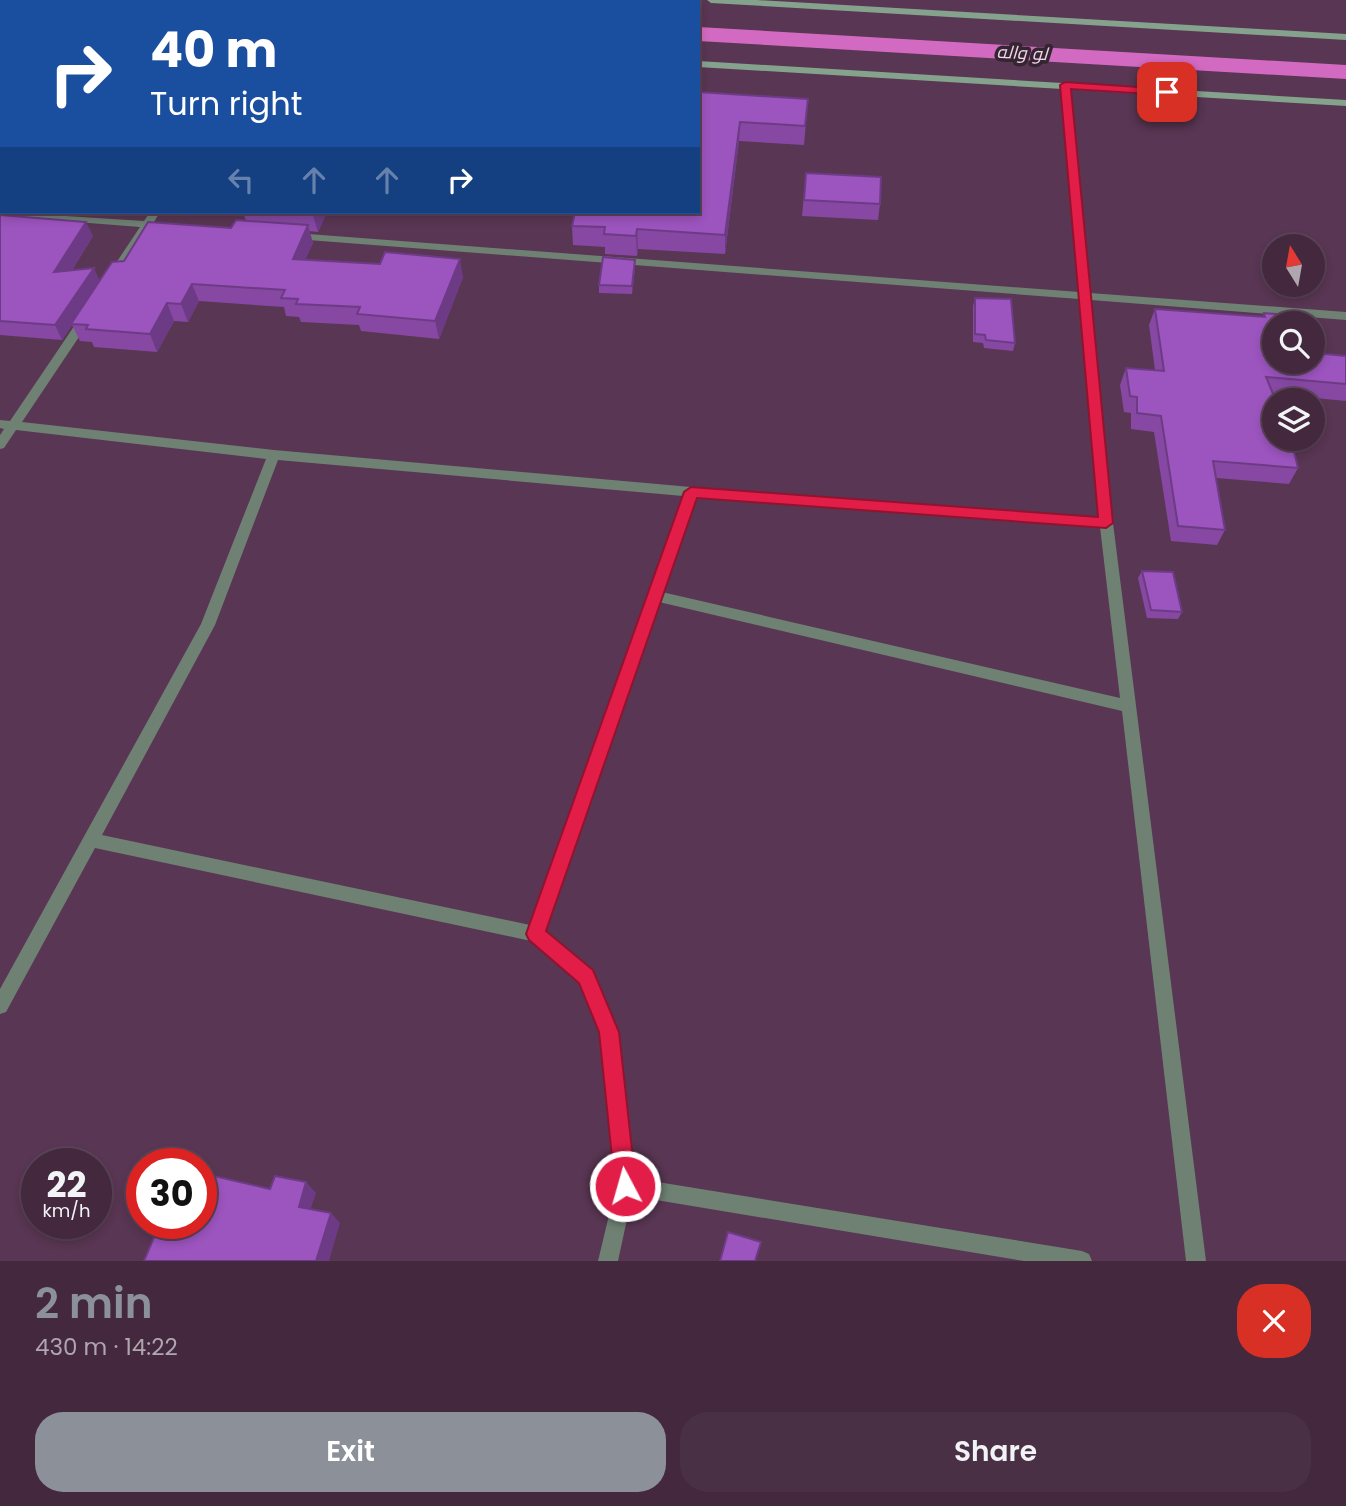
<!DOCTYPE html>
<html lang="en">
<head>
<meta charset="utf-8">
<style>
  :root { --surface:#43283e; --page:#4a3045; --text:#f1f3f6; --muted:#afa6b0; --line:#5b4458; --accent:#8c9099 }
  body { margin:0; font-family:Poppins,Cairo,sans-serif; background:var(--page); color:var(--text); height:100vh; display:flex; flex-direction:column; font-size:26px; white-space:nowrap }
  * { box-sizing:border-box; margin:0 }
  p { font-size:23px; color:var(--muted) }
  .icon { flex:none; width:38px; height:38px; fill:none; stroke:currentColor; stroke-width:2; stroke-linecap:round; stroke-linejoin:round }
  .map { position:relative; height:1261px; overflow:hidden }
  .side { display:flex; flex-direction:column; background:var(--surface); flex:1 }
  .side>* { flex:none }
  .guide { position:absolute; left:0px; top:0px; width:700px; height:214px; box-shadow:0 4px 10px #0003,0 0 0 2px var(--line); background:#1a4fa0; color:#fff; overflow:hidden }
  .needle { width:46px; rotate:349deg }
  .tools { position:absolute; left:1262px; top:234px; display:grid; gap:14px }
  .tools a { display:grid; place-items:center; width:63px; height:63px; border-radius:50%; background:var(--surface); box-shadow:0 4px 10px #0003,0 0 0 2px var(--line); font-size:35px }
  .speed { position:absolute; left:21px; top:1148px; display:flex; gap:14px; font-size:35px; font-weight:700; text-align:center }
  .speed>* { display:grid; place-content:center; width:91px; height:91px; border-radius:50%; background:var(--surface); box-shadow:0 4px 10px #0003,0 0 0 2px var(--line); line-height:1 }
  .speed small { font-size:18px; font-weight:400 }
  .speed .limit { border:10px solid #d22; background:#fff; color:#111 }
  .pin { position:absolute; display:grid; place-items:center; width:60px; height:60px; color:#fff; margin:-30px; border-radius:14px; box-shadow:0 4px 10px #0006 }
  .me { position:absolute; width:77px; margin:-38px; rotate:354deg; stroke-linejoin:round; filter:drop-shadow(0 0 5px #0008) }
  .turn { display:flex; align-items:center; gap:24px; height:147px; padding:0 35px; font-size:32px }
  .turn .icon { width:91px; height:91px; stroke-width:2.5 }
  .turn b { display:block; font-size:49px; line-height:60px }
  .lanes { display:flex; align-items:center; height:66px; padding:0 35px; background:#0003; justify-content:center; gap:35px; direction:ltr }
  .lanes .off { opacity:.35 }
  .round { display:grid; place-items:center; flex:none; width:74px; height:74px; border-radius:28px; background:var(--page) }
  .overview { display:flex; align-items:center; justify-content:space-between; height:119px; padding:0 35px }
  h1 { font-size:42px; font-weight:600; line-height:52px; color:var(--accent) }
  .action { display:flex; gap:14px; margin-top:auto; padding:14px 35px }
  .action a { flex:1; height:80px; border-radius:28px; background:var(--accent); color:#fff; font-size:28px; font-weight:600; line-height:80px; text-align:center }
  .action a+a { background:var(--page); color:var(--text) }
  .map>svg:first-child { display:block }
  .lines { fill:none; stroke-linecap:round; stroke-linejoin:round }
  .canal { fill:#d36ac2; fill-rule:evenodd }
  .street { fill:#6e8173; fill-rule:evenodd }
  .secondary { fill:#85a28d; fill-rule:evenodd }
  .wall { fill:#8648a3 }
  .shaded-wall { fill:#6d3b85 }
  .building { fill:#9c54be; stroke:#6d3b85; stroke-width:2 }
  .route { fill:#e11d48; stroke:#92132f; stroke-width:2 }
  .labels { text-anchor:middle; stroke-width:7; stroke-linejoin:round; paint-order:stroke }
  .far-water-label { font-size:18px; font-style:italic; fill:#f1d6eb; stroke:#352431 }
</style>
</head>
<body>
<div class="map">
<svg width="1346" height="1261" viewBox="0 0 1346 1261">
  <rect width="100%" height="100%" fill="#593653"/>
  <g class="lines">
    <!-- canal -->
    <g class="canal">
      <path d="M101,0H154L155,2H103Z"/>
      <path d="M698,27L1346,65V79L698,41Z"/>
    </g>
    <!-- street -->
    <g class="street">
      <path d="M1062,83L1070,85L1090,293L1346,312V320L1091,300L1113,523L1206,1261H1186L1122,711L659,602L544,931L592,970L618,1032L633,1178L1082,1251L1089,1254L1092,1261H1024L632,1196L618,1261H598L616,1186L600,1032L580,982L531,941L95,848L6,1012L0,1014V989L201,624L266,459L16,430L4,448L0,449V435L4,429L0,428V420L10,421L81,316H89L91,319L22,422L274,450L691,487L1099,518L1079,299L295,239L290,236L295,233L1079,292ZM278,460L683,496L530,925L102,835L215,625ZM696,497L1100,527L1120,698L662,592Z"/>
      <path d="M0,210L2,212L144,221L150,212H160L154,222L167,224L168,226L163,229L150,228L118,277L114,279L108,275L140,227L0,216Z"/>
    </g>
    <!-- secondary -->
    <g class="secondary">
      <path d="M707,0H757L1346,34V40L711,3Z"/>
      <rect x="0" y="24" width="2" height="6"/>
      <path d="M698,61L1346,100V106L698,67Z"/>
    </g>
  </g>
  <!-- wall -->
  <g class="wall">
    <rect x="0" y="58" width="2" height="116"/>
    <path d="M698,92L808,99L804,145L739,141L725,254L638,249L637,256L605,254V247L573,245L572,226Z"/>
    <path d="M806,173L880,204L878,220L802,216Z"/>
    <path d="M243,212H327L318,232L309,231L313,243L305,259L463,277L439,339L361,331L359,325L301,322L299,317L286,316L284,307L199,301L188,322L174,321L157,352L94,347L92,342L80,341L72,325L62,340L0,335V215L93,236L72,270L100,281L124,261L231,228L246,221Z"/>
    <path d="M635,268L632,294L599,293V285Z"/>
    <path d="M975,298L1015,343L1013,351L984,348L983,343L973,342V306Z"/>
    <path d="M1155,309L1263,317L1264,313L1316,353L1346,356V401L1273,394L1298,468L1289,484L1216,478L1225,530L1217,545L1171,541L1154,432L1131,429V413L1124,412L1120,385L1126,368L1155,370L1149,325Z"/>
    <path d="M1142,571L1182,612L1178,619L1147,618L1138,578Z"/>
  </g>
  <!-- shaded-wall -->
  <g class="shaded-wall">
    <path d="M740,122L739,141L725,254V235Z"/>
    <path d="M312,212H327L318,232Z"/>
    <path d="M86,222L93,236L61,287L54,272Z"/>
    <path d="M308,225L313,243L298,276L293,259Z"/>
    <path d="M637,229L638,249L637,256L636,236Z"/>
    <path d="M460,259L463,277L439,339L435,321Z"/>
    <path d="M635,260V268L632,294V286Z"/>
    <path d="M94,268L100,282L71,324L72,325L62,340L55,325Z"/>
    <path d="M192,284L199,301L188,322L181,304Z"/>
    <path d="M167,303L174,321L157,352L150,334Z"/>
    <path d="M306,1182L316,1193L308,1217L299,1207Z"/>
    <path d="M331,1213L340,1223L329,1261H316Z"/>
  </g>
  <!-- building -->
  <g class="building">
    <path d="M0,58H2L1,157H0Z"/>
    <path d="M698,92L808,99L805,126L740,122L725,235L637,229L636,236L604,234L605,227L572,226L575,212H698Z"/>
    <path d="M806,173L881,177L880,204L804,200Z"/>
    <path d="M0,215L86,222L54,272L94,268L55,325L0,321Z"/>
    <path d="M236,220L308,225L293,259L380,264L385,252L460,259L435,321L357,314L360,307L296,304L298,299L281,298L285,290L192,284L181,304L167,303L150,334L86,329L88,325L71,324L112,262L124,261L148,222L231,228Z"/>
    <path d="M603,257L635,260L632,286L599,285Z"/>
    <path d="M975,298L1011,299L1015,343L986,340L985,335L975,334Z"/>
    <path d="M1155,309L1265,317L1264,313L1301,316L1305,324H1274V362H1312V344L1316,353L1346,356V384L1266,377L1276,401H1274V439H1291L1298,468L1213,461L1225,530L1178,526L1161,416L1137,413V397L1130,396L1126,368L1164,371Z"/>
    <path d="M1142,571L1173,572L1182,612L1151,610Z"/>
    <path d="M201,1173L270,1189L275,1176L306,1182L299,1207L331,1213L316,1261H144L160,1223H201Z"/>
    <path d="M728,1232L761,1242L755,1261H720Z"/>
  </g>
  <!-- route -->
  <path class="route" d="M1065,82L1167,89L1173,92L1167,95L1071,89L1113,523L1106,528L697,498L546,931L593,970L619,1032L636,1186L633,1193L625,1196L618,1193L615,1186L599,1032L579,983L529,940L526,934L684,492L691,487L1098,517L1060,85Z"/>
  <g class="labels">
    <!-- far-water labels -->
    <g class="far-water-label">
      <text transform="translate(1022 53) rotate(3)" y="6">لو واله</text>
    </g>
  </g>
</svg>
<div class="tools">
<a><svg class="needle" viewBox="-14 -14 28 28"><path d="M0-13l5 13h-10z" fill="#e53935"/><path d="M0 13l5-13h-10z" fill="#afa6b0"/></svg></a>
<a><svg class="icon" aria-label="search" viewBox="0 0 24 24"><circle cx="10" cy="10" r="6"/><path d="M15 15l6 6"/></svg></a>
<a><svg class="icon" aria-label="layers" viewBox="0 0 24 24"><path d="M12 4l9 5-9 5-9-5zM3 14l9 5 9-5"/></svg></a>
</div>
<div class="speed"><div>22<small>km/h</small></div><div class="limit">30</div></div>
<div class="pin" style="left:1167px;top:92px;background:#d93025"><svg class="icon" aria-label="arrive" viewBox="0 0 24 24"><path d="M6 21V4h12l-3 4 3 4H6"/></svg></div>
<svg class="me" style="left:625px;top:1186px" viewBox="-20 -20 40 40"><circle r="17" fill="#e11d48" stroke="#fff" stroke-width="3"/><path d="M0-11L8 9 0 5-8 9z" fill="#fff"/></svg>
<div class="guide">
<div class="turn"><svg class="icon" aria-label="right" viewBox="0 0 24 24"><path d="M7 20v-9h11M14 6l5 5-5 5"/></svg><div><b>40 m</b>Turn right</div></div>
<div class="lanes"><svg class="icon off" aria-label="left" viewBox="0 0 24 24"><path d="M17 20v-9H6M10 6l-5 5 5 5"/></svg><svg class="icon off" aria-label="ahead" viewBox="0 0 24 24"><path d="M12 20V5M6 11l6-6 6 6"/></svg><svg class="icon off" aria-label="ahead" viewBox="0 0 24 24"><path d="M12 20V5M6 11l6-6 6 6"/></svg><svg class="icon" aria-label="right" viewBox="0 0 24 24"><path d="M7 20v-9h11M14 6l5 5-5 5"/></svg></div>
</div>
</div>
<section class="side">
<div class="overview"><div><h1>2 min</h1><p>430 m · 14:22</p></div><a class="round" style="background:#d93025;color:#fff"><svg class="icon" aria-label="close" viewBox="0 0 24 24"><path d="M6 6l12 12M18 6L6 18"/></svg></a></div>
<div class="action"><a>Exit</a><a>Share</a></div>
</section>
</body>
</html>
